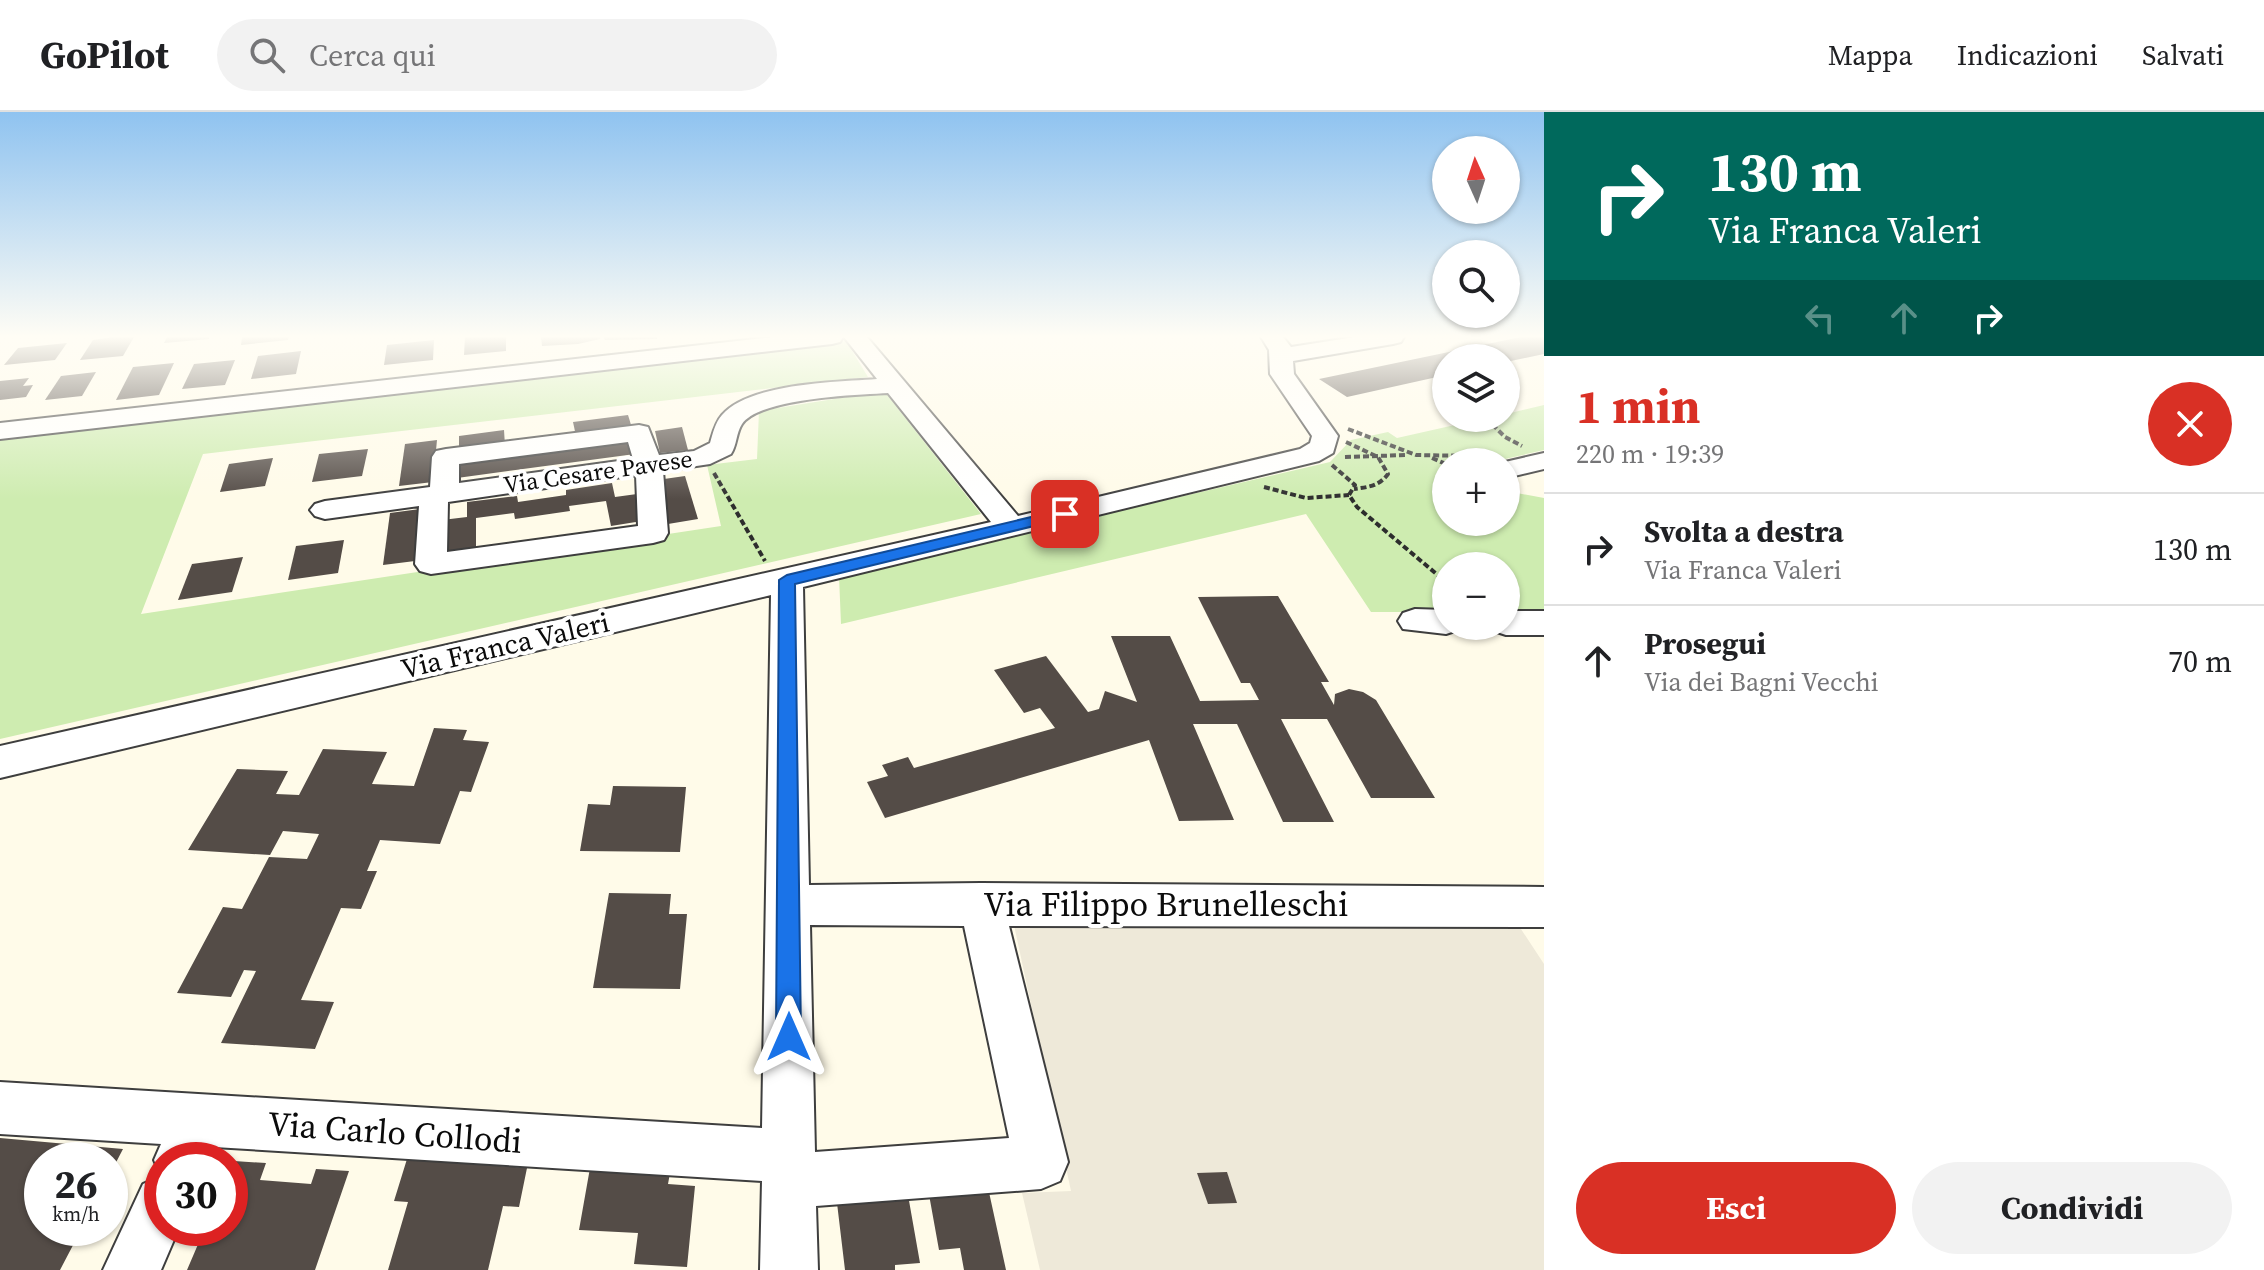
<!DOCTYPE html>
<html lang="it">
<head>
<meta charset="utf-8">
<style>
  :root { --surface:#fff; --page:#f2f2f2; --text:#202124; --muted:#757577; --line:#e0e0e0; --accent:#d93025 }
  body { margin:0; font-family:"Source Serif 4",serif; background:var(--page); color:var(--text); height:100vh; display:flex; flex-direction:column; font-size:30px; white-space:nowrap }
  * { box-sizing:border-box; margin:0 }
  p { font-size:26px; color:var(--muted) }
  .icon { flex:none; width:44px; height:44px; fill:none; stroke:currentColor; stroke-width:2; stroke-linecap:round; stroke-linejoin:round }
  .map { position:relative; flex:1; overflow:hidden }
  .side { display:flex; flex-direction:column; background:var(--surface); width:720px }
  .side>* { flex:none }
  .top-card { background:#00695c; color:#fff; overflow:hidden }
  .needle { width:52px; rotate:357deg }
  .buttons { position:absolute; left:1432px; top:24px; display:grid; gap:16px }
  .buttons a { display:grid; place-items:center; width:88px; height:88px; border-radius:50%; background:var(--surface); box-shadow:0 2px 6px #0004; font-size:40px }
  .speed { position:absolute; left:24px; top:1030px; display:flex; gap:16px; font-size:40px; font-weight:700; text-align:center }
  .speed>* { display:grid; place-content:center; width:104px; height:104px; border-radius:50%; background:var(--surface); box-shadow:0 2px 6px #0004; line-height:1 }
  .speed small { font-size:20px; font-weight:400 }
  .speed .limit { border:12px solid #d22; background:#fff; color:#111 }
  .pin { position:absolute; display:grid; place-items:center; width:68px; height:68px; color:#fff; margin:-34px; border-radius:16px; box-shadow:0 4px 12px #0006 }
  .me { position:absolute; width:88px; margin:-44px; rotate:0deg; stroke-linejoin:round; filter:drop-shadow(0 0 6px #0008) }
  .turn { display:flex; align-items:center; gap:28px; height:168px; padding:0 32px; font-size:36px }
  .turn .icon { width:104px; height:104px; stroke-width:2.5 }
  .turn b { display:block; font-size:56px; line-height:68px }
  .lanes { display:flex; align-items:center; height:76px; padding:0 32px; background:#0003; justify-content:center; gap:40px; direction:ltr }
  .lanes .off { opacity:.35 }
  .round { display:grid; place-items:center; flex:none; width:84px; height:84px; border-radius:42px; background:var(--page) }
  .summary { display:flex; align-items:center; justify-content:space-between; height:136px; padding:0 32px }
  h1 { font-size:48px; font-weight:700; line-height:60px; color:var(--accent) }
  .primary-button { display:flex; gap:16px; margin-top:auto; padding:16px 32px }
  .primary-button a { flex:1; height:92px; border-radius:48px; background:var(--accent); color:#fff; font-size:32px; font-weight:700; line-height:92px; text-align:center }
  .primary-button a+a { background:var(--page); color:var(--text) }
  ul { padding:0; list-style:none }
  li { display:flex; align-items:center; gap:24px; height:112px; padding:0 32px; border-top:2px solid var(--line) }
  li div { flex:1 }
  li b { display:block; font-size:30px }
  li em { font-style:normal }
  header { display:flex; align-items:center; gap:48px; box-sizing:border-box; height:112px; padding:0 40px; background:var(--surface); border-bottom:2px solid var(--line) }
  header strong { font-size:38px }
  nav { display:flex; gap:44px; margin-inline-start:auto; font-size:28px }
  .search { width:560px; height:72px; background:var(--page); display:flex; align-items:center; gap:20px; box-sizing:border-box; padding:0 28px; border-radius:44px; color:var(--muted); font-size:30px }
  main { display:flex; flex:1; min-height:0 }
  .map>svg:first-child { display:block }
  .green { fill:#ceecb0 }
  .plaza { fill:#eee9d9 }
  .building { fill:#544c47 }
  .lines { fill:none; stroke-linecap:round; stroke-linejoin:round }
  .minor-casing { stroke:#3e3e3e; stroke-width:4 }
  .path { stroke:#2d2d2d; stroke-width:4; stroke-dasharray:6 3; stroke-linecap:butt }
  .minor { fill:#fff; fill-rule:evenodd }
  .route { fill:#1a73e8; stroke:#114b97; stroke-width:2 }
  .labels { text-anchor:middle; stroke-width:8; stroke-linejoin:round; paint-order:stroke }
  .far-street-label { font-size:24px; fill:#0b0b0b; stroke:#fff }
  .street-label { font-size:28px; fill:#0b0b0b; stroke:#fff }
  .near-street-label { font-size:34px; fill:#0b0b0b; stroke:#fff }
</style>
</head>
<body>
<header>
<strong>GoPilot</strong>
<div class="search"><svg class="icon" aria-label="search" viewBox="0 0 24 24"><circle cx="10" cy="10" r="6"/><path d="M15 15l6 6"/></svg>Cerca qui</div>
<nav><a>Mappa</a><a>Indicazioni</a><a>Salvati</a></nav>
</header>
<main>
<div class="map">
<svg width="1544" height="1158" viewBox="0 0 1544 1158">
  <rect width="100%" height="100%" fill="#fffbe9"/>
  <!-- green -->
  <g class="green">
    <path d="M846,229L868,265L203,342L141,502L721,414L707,353L757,347L759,299L884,279L981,402L0,627V324Z"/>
    <path d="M1544,293V338L1492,350H1446V361L1437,363L1446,367V410H1506V379L1544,386V501H1506V454H1446V500H1371L1306,402L841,512L839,464L1330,350L1351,328L1388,320L1397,326L1486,306H1506V302Z"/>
  </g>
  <!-- plaza -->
  <path class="plaza" d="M1014,813L1519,814L1544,852V1158H1040L1022,1081L1071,1079Z"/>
  <!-- building -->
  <g class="building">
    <path d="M113,225H134L123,244L80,248L93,228Z"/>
    <path d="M167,225H209V227L164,231Z"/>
    <path d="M242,225H289L288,228L241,233Z"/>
    <path d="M465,225H506V239L464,243Z"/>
    <path d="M541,225H600V227L578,232L542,234Z"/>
    <path d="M604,225H657V227L605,228Z"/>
    <path d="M1521,225H1544V242L1506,250V246H1446V263L1347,285L1319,267Z"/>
    <path d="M434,228L433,248L384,253L387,233Z"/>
    <path d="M67,231L55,248L4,253L18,236Z"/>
    <path d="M301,239L296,262L251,267L258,244Z"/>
    <path d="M235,248L225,273L182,277L194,252Z"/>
    <path d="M174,251L159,283L116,288L133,255Z"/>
    <path d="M96,260L82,284L45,288L61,264Z"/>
    <path d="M29,266L23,274L33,273L26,285L0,288V269Z"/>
    <path d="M628,303L632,316L576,324L573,310Z"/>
    <path d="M682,315L688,338L660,341L655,319Z"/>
    <path d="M504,318L505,334L459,340V324Z"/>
    <path d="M437,328L433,370L399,374L405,332Z"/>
    <path d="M632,328L635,342L457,366V351Z"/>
    <path d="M368,337L362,364L312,370L319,342Z"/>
    <path d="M273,346L265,374L220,380L229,352Z"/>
    <path d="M685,364L698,407L668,412L657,368Z"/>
    <path d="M612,371L615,385L637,382L642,409L611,414L606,389L569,394L570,399L515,407L514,401L476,406V439L441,444L442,408L467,405V390L517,384L518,390L566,383V378Z"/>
    <path d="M420,397L415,449L383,453L390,401Z"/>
    <path d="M344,428L338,461L288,468L296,434Z"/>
    <path d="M243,445L232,480L178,488L192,452Z"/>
    <path d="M1278,484L1329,570H1321L1334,593L1335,582L1349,577L1363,580L1376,588L1435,686H1371L1327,607H1281L1334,710H1283L1237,612H1193L1234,708L1179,709L1149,628L885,706L867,670L888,664L882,653L908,645L914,656L1055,616L1040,596L1024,601L994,558L1046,544L1088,600L1099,597L1105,579L1137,590L1111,524H1170L1200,589L1259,588L1250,571H1241L1198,485Z"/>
    <path d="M434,616L467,618L463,628L489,630L471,680L460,679L440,732L380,728L367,759H377L361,797L341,796L301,888L334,890L315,937L221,931L256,859L244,858L231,885L177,881L223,795L242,797L269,745L307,747L319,722L283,719L270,743L188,738L237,657L288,659L276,682L299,683L323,637L387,640L372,672L414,674Z"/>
    <path d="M613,674L686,675L680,740L580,739L588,692L610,693Z"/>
    <path d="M609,781L671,782L669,802H687L680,877L593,876Z"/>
    <path d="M0,1026L123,1037L110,1062V1048H42V1116H82L60,1158H0Z"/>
    <path d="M407,1047L527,1056L519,1095L503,1094L488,1158H388L408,1090L394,1089Z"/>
    <path d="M234,1049L266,1051L260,1068L311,1072L316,1057L349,1059L315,1158H187L205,1116H230V1058Z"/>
    <path d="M590,1056L670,1061L668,1072L695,1074L687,1155L634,1152L638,1121L579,1118Z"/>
    <path d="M1227,1060L1237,1091L1208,1092L1197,1061Z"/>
    <path d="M987,1071L1006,1158H964L960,1136L939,1138L928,1077Z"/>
    <path d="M908,1083L920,1151L895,1153V1158H845L837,1091Z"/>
  </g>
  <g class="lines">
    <!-- minor casing -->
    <g class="minor-casing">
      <g id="minor">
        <path d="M774,225H843L840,230L832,232L0,327V311Z"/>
        <path d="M844,225H867L1018,404L1300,337L1310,331L1312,324L1270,262L1269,238L1261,225H1283L1291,235L1355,225H1404L1401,230L1393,232L1293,249L1294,262L1338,324L1333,341L1319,349L803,475L809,773L981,771L1544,775V815L1009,814L1068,1050L1060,1069L1041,1077L816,1094L818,1158H760L762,1069L214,1035L208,1048H162V1116H179L161,1158H103L143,1072L161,1064L154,1048L161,1032L0,1022V970L762,1016L771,483L0,666V634L991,410L888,281C856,283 760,286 742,312C736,321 737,333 731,342L710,352L663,359L668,421L664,428L653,431L431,462L420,459L415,452L419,394L325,407L315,404L310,398L315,392L325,389L430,375L432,345L436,339L446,337L639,313L648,315L659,343L694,339L710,331C713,321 715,311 722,303C750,271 836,270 877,267ZM628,330L633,347L459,371V352ZM636,363L638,414L447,440L448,390ZM810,813L964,814L1009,1026L815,1040Z"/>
        <path d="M1544,341V357L1506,366L1505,350Z"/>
        <path d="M1415,497L1446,498V514H1460L1458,518L1446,522L1403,517L1398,509L1403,501Z"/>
        <path d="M1506,499H1544V523H1506L1494,519L1491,514H1506Z"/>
      </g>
    </g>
    <!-- path -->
    <g class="path">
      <path d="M1486,306L1505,325L1522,334"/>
      <path d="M1348,317L1416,343L1473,344L1496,350"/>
      <path d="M1346,330L1378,345L1388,362C1379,374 1369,375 1354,377"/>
      <path d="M1345,345L1407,343"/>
      <path d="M1432,346L1446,352"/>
      <path d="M1332,353L1355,373L1349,383L1357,395L1446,470"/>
      <path d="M714,361L765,449"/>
      <path d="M1264,375L1306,386L1349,383"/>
    </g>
    <!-- minor -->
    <use href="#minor" class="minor"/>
  </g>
  <!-- sky -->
  <linearGradient id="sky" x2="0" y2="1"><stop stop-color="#8fc3f0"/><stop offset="0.58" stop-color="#fffdf5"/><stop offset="1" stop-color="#fffdf5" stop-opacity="0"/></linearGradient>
  <rect width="1544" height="387" fill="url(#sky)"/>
  <!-- route -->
  <path class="route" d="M1065,397L1071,399V405L795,472L801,925L798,933L789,937L780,933L776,925L779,468L787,463Z"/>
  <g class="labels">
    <!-- far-street labels -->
    <g class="far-street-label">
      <text transform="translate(598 360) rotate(-8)" y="8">Via Cesare Pavese</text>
    </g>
    <!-- street labels -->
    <g class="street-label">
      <text transform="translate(505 533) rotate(-13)" y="10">Via Franca Valeri</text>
    </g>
    <!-- near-street labels -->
    <g class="near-street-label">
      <text x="1166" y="804">Via Filippo Brunelleschi</text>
      <text transform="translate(395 1020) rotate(4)" y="12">Via Carlo Collodi</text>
    </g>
  </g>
</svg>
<div class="buttons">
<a><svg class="needle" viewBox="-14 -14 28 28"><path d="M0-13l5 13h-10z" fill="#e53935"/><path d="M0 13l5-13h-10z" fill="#757577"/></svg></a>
<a><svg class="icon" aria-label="search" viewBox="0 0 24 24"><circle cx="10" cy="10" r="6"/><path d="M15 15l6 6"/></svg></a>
<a><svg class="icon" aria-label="layers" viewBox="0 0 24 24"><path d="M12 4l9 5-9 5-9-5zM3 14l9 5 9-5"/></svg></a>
<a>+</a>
<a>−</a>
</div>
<div class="speed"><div>26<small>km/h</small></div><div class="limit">30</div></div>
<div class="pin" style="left:1065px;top:402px;background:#d93025"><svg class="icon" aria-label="arrive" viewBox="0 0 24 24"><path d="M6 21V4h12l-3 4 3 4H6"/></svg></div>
<svg class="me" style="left:789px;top:925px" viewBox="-20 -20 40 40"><path d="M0-17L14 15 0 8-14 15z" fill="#1a73e8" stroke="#fff" stroke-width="4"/></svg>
</div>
<section class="side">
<div class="top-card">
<div class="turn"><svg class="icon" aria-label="right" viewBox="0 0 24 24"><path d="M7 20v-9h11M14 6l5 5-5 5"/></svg><div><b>130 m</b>Via Franca Valeri</div></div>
<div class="lanes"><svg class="icon off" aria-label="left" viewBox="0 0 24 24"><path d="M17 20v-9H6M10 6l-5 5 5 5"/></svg><svg class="icon off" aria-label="ahead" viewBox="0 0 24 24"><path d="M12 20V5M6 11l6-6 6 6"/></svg><svg class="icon" aria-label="right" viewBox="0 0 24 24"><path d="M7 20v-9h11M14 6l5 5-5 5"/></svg></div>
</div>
<div class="summary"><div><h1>1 min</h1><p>220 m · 19:39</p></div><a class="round" style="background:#d93025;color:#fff"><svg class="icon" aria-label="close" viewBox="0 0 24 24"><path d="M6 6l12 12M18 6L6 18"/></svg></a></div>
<ul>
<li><svg class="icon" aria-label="right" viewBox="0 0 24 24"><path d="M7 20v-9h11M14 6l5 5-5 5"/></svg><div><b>Svolta a destra</b><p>Via Franca Valeri</p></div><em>130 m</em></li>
<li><svg class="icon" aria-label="ahead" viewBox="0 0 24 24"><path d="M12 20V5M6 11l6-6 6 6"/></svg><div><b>Prosegui</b><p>Via dei Bagni Vecchi</p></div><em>70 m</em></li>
</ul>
<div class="primary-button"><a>Esci</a><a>Condividi</a></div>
</section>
</main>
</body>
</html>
